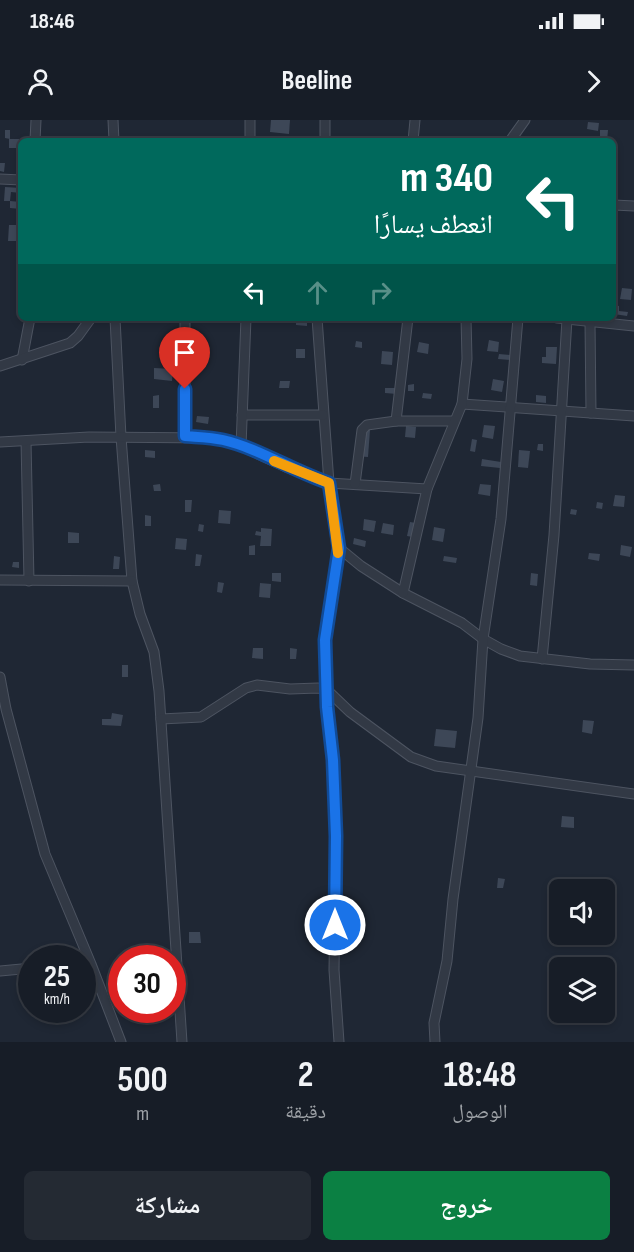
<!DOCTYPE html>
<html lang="ar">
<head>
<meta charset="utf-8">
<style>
  :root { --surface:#171d27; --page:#242a33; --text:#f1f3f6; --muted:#9ea2a7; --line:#363b44; --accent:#0b8043 }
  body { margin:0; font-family:"Sofia Sans Condensed","Noto Naskh Arabic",sans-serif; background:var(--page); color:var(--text); direction:rtl; height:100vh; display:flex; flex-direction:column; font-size:22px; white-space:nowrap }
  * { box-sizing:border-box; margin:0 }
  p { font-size:20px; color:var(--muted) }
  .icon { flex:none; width:33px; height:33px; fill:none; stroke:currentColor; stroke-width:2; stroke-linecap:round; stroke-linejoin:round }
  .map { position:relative; height:922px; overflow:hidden; direction:ltr }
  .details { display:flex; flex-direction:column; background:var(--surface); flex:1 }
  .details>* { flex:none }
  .hud { position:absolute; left:18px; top:18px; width:598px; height:183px; border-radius:9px; box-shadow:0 3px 9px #0003,0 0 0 2px var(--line); direction:rtl; background:#00695c; color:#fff; overflow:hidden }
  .controls { position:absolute; left:549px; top:759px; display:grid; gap:12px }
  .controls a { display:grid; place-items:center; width:66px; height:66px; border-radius:9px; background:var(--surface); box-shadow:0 3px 9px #0003,0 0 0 2px var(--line); font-size:30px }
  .speed { position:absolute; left:18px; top:825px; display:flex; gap:12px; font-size:30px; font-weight:700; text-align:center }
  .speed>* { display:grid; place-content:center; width:78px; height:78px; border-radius:50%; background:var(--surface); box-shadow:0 3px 9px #0003,0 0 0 2px var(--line); line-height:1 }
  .speed small { font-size:15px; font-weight:400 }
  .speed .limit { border:9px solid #d22; background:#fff; color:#111 }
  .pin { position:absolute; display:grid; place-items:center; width:51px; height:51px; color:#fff; margin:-62px -26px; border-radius:50% 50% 50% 0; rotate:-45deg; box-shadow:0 0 6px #0007 }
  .pin .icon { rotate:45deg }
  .me { position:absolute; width:66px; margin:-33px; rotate:0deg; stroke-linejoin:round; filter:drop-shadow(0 0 4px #0008) }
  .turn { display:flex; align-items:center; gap:21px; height:126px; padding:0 24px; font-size:27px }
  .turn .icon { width:78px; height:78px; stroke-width:2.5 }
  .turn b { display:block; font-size:42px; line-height:51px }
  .lanes { display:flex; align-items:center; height:57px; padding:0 24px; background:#0003; justify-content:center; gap:30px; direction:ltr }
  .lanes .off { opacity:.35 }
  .eta { display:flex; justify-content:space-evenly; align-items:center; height:102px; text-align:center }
  .eta b { font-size:36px; font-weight:700; line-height:42px }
  .button { display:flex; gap:12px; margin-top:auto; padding:12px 24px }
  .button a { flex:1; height:69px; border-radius:9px; background:var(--accent); color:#fff; font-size:24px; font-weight:700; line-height:69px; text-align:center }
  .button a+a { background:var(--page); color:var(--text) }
  .status { display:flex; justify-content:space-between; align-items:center; height:42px; padding:0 30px; background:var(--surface); direction:ltr }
  .status svg { height:16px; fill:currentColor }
  header { display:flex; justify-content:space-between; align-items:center; height:78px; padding:0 24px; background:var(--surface); font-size:27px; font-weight:700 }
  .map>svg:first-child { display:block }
  .building { fill:#3d4757 }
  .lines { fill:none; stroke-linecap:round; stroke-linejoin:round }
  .minor-casing { stroke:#4d5461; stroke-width:11 }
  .minor { stroke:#323945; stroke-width:9 }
  .route-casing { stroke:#114b97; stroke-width:15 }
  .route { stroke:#1a73e8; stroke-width:10 }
  .slow { stroke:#f59e0b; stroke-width:10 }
</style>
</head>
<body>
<div class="status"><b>18:46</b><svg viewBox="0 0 49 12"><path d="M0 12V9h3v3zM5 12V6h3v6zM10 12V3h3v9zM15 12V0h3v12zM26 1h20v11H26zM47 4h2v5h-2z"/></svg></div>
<header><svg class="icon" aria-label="forward" viewBox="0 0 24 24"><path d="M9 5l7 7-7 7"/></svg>Beeline<svg class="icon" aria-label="person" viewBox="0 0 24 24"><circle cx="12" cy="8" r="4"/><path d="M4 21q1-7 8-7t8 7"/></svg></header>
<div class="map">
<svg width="634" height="922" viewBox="0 0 634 922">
  <rect width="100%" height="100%" fill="#1f2734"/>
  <!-- building -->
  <g class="building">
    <path d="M271,0H290L289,14L270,12Z"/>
    <path d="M588,2L599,3L598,11L587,9Z"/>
    <path d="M5,10H10V19L5,18Z"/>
    <path d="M600,10H608L607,21H600Z"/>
    <rect x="9" y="19" width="10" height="9"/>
    <path d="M0,43H5L4,52L0,51Z"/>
    <path d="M5,67L21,68V73L11,72L10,81H4Z"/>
    <path d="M10,81L21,82V89L10,88Z"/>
    <path d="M9,105H20L19,121H8Z"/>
    <path d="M622,168L632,169L631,180L620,179Z"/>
    <path d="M614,185L619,186V191L628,192L627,196L614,194Z"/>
    <path d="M296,198L307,199V206L296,205Z"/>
    <path d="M489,220L499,222L498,232L487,231Z"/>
    <path d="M356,221L362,222V228L355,227Z"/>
    <path d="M419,222L429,224L428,234L417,232Z"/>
    <path d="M546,227H557L556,244L542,243V237H546Z"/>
    <rect x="296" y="229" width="9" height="9"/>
    <path d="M382,231L393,232L392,245L381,244Z"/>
    <path d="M499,234L510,235V240L498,239Z"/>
    <path d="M154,248L173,249L172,261L154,259Z"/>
    <path d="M493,259L504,261L502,272L491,270Z"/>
    <path d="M280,261H290L289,268H279Z"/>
    <path d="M414,264V271H408V265Z"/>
    <path d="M385,268H397V274L385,273Z"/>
    <path d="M423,273L432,274L431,279L422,278Z"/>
    <path d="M159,275V288H153V276Z"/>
    <path d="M536,275L546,276V283L536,282Z"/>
    <path d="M197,296L209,297L208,304L196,302Z"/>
    <path d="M484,305L495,306L493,319L482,317Z"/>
    <path d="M406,306L416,307L415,318L405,317Z"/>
    <path d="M357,310H370L368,337L355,336Z"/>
    <path d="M472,319L477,320L475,332L470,331Z"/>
    <path d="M538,324H543V331L537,330Z"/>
    <path d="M145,330L155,331V338L145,337Z"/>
    <path d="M519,330L530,331L528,348L518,347Z"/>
    <path d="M482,339L501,342L500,348L481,346Z"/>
    <path d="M160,364L161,371H154L153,365Z"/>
    <path d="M480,364L491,365L490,376L478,374Z"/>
    <path d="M615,375L625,376L624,387L613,386Z"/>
    <path d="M185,380H192L191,392H185Z"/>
    <path d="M597,382L603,383L602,389L596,388Z"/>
    <path d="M571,389L577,390L576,395L570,394Z"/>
    <path d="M219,390L231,391L230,404L218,403Z"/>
    <path d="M145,395L151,396V406H145Z"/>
    <path d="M364,399L376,401L374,412L363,410Z"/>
    <path d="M410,402L416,403L413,417L407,416Z"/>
    <path d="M383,403L394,405L393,415L381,413Z"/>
    <path d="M199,404L204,405L203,412L198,411Z"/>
    <path d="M434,407L445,409L443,422L432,420Z"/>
    <path d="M261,408L272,409L271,426H260L261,416L255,415L256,411L261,412Z"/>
    <path d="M68,412L79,413V423H68Z"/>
    <path d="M176,418L187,419L186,430L175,429Z"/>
    <path d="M354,418L366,421L365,427L353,424Z"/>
    <path d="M255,425V435H249V426Z"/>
    <path d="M621,425L632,427L630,437L620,435Z"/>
    <path d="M589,433L600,434L599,441L588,439Z"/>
    <path d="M196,434L202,435L200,446H195Z"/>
    <path d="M114,436L120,437L119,449H113Z"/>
    <path d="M444,436L457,438L456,443L443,441Z"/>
    <path d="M13,442H19V448L12,447Z"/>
    <path d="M272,453H281V462L272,461Z"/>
    <path d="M531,453L538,454L537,466L530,465Z"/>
    <path d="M218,462L224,463L222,473L217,472Z"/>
    <path d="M260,463L271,464L270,478L259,477Z"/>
    <path d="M253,528H263V539L252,538Z"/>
    <path d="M290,528L297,529L296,539H290Z"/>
    <rect x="122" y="545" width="6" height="12"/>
    <path d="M112,593L123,595L121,606L102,605V599H111Z"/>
    <path d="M583,600L594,601L592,614L582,612Z"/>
    <path d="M436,609L457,611L455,628L434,626Z"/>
    <path d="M562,696L574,697V708L561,707Z"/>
    <path d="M498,758L505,759L503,768H497Z"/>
    <path d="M189,812H200L201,823H189Z"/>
  </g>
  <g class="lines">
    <!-- minor casing -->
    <g class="minor-casing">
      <g id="minor">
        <path d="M113,0L114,21"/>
        <path d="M325,0V21"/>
        <path d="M35,21L36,0"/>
        <path d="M250,21V0"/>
        <path d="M413,21L415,0"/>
        <path d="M510,21L525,0"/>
        <path d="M0,59L21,60"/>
        <path d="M614,85L634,86"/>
        <path d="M115,198L121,317L132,461L140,494L154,532L159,571L182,922"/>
        <path d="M317,198L329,363L339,428L325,521L327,587L333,640L336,716L334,850L339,922"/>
        <path d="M557,198L634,206"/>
        <path d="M590,202L591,293"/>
        <path d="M22,240L30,198"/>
        <path d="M0,246L70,223L78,216L91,198"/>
        <path d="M462,284L634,296"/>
        <path d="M242,295H323"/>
        <path d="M396,301L408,198"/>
        <path d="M185,316V198"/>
        <path d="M26,321L29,461"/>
        <path d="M0,322L89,317L213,318L241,326L286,347L329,363L427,369"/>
        <path d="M241,326L246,198"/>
        <path d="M355,364L362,310L367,305L396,301H454"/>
        <path d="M339,428L361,446L403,473L462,503L483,519L501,529L520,536L590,544L634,545"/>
        <path d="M0,460L132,461"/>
        <path d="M403,473L427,369L462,284L467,239L466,198"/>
        <path d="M542,539L554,415L567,199"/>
        <path d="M0,557L6,589L45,734L91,844L121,922"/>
        <path d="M161,599L201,597L246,568L257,565L290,569L318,568L327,570L350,592L411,637L436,646L634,674"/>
        <path d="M0,851L32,848"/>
        <path d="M435,922L434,903L447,841L453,779L478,598L483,519L501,399L518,198"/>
      </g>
    </g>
    <!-- minor -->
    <use href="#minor" class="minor"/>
  </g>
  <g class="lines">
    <!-- route casing -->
    <g class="route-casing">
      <path id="route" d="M185,269V316C197,317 210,317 223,320C258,328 293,351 329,363L339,428L325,520L327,587L333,640L336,716L335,805"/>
    </g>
    <!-- route -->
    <use href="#route" class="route"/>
    <!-- slow -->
    <path class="slow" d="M274,341L329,363L338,433"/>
  </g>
</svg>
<div class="controls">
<a><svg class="icon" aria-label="sound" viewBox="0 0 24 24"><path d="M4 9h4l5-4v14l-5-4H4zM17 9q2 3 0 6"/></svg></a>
<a><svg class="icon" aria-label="layers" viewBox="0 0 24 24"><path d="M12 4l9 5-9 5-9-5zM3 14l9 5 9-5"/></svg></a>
</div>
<div class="speed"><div>25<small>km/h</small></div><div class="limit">30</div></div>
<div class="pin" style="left:185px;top:269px;background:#d93025"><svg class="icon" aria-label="arrive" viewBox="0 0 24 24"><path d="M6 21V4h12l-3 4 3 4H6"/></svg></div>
<svg class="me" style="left:335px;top:805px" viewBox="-20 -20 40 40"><circle r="17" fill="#1a73e8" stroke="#fff" stroke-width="3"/><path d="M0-11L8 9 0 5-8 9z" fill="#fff"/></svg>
<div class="hud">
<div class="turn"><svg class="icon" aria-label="left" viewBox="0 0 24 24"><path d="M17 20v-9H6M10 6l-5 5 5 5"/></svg><div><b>340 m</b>انعطف يسارًا</div></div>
<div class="lanes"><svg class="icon" aria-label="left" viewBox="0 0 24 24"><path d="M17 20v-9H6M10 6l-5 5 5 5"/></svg><svg class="icon off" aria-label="ahead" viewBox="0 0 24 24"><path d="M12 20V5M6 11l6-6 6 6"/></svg><svg class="icon off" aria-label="right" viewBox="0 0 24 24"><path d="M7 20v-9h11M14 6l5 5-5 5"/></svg></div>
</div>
</div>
<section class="details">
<div class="eta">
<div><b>18:48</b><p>الوصول</p></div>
<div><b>2</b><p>دقيقة</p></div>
<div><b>500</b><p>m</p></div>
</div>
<div class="button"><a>خروج</a><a>مشاركة</a></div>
</section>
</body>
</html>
